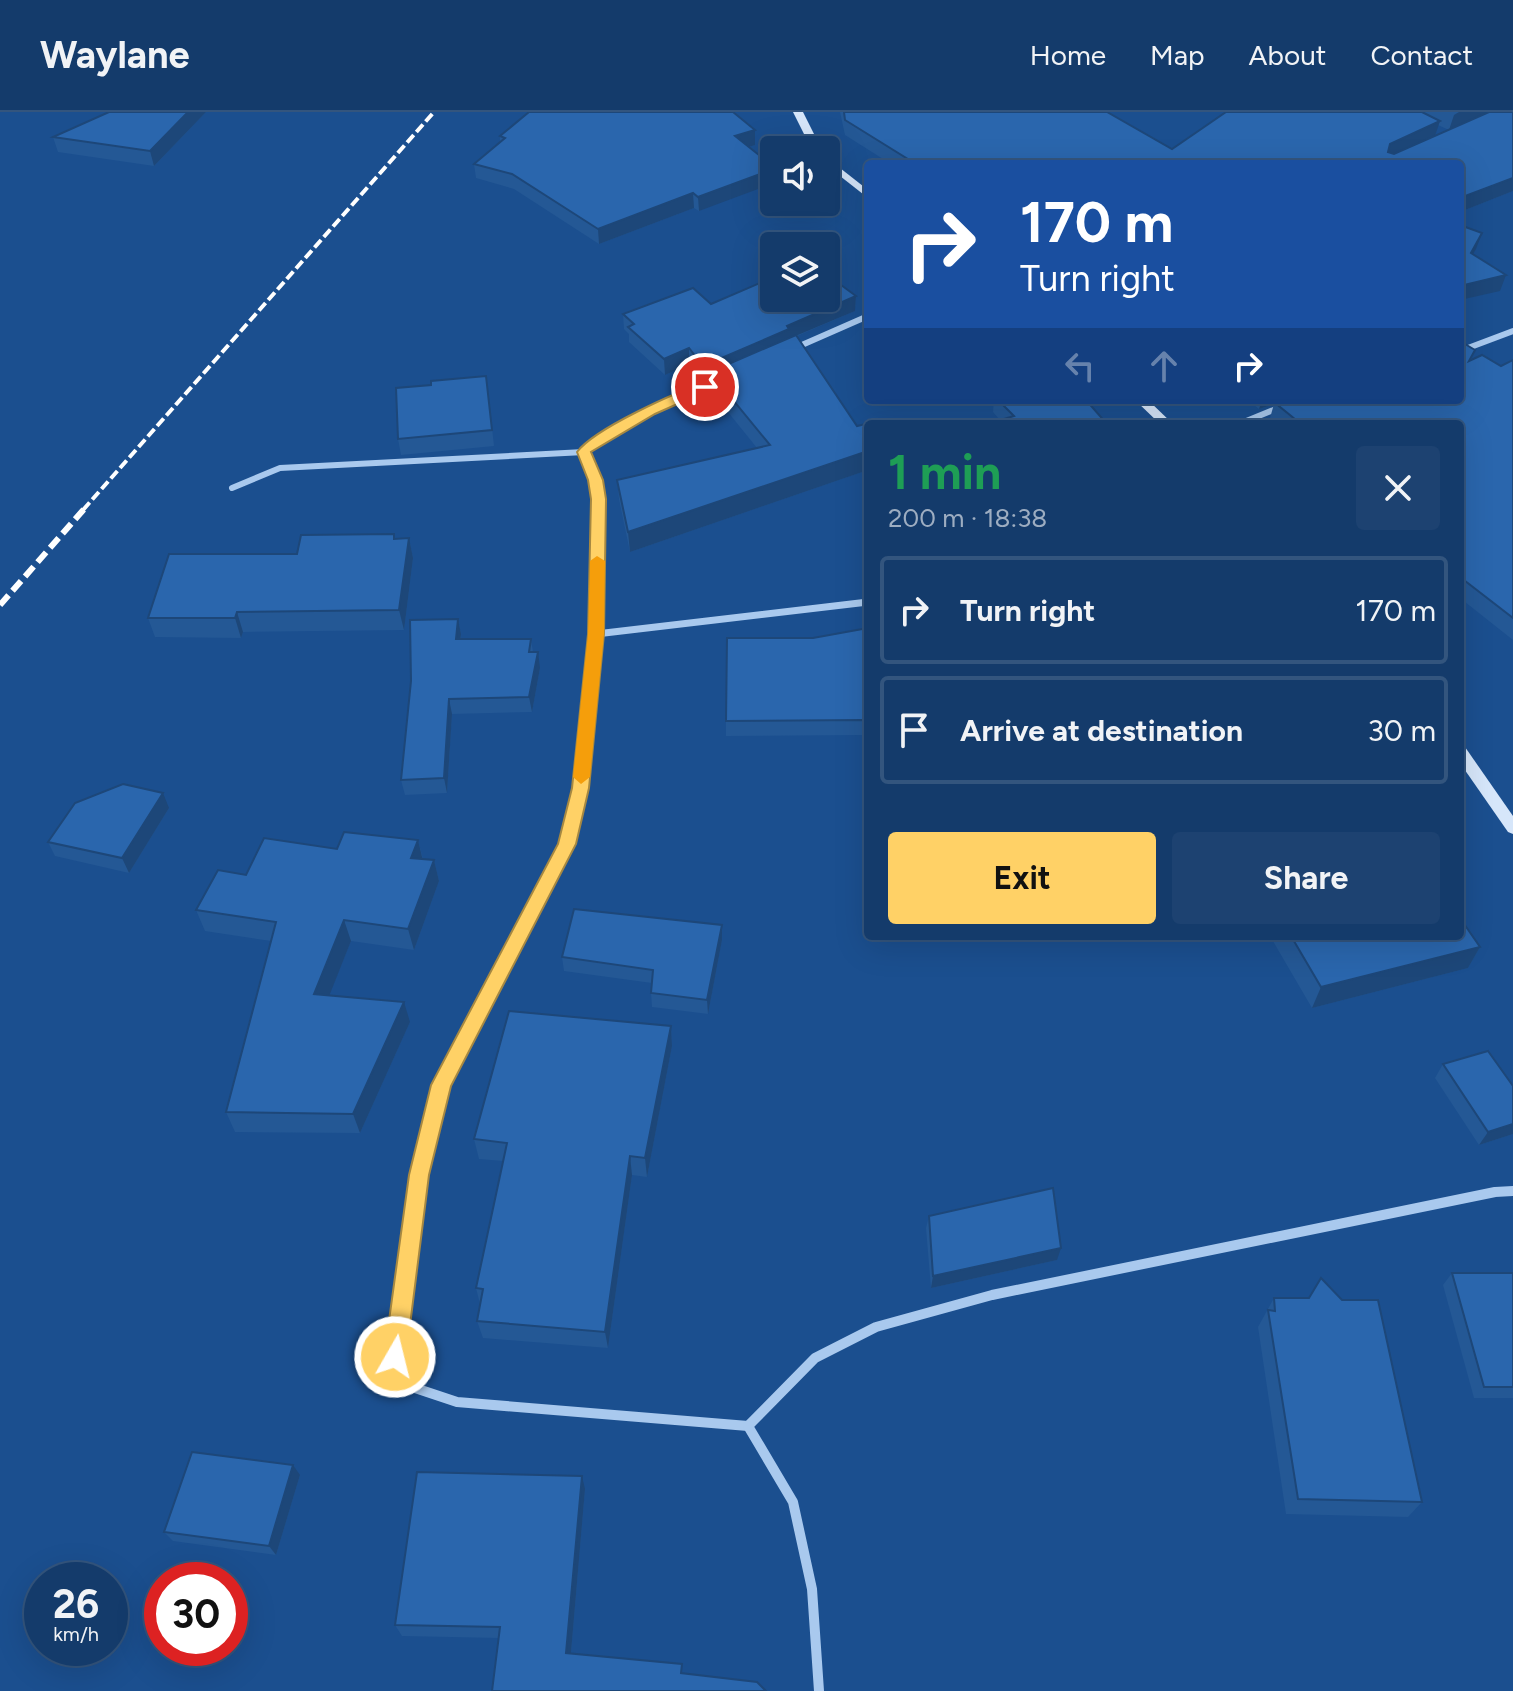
<!DOCTYPE html>
<html lang="en">
<head>
<meta charset="utf-8">
<style>
  :root { --surface:#143b6b; --page:#1d4271; --text:#f1f3f6; --muted:#9dadc1; --line:#33557e; --accent:#ffd166 }
  body { margin:0; font-family:Figtree,sans-serif; background:var(--page); color:var(--text); height:100vh; display:flex; flex-direction:column; font-size:30px; white-space:nowrap }
  * { box-sizing:border-box; margin:0 }
  p { font-size:26px; color:var(--muted) }
  .icon { flex:none; width:44px; height:44px; fill:none; stroke:currentColor; stroke-width:2; stroke-linecap:round; stroke-linejoin:round }
  .map { position:relative; flex:1; overflow:hidden }
  .sheet { position:absolute; left:864px; top:308px; width:600px; height:520px; display:flex; flex-direction:column; background:var(--surface); border-radius:8px; box-shadow:0 8px 32px #0002,0 0 0 2px var(--line) }
  .sheet>* { flex:none }
  .top-card { position:absolute; left:864px; top:48px; width:600px; height:244px; border-radius:8px; box-shadow:0 8px 32px #0002,0 0 0 2px var(--line); background:#1a4fa0; color:#fff; overflow:hidden }
  .buttons { position:absolute; left:760px; top:24px; display:grid; gap:16px }
  .buttons a { display:grid; place-items:center; width:80px; height:80px; border-radius:8px; background:var(--surface); box-shadow:0 8px 32px #0002,0 0 0 2px var(--line); font-size:40px }
  .speed { position:absolute; left:24px; top:1450px; display:flex; gap:16px; font-size:40px; font-weight:700; text-align:center }
  .speed>* { display:grid; place-content:center; width:104px; height:104px; border-radius:50%; background:var(--surface); box-shadow:0 8px 32px #0002,0 0 0 2px var(--line); line-height:1 }
  .speed small { font-size:20px; font-weight:400 }
  .speed .limit { border:12px solid #d22; background:#fff; color:#111 }
  .pin { position:absolute; display:grid; place-items:center; width:68px; height:68px; color:#fff; margin:-34px; border:4px solid #fff; border-radius:50%; box-shadow:0 2px 8px #0007 }
  .me { position:absolute; width:88px; margin:-44px; rotate:8deg; stroke-linejoin:round; filter:drop-shadow(0 0 6px #0008) }
  .turn { display:flex; align-items:center; gap:28px; height:168px; padding:0 24px; font-size:36px }
  .turn .icon { width:104px; height:104px; stroke-width:2.5 }
  .turn b { display:block; font-size:56px; line-height:68px }
  .lanes { display:flex; align-items:center; height:76px; padding:0 24px; background:#0003; justify-content:center; gap:40px; direction:ltr }
  .lanes .off { opacity:.35 }
  .round { display:grid; place-items:center; flex:none; width:84px; height:84px; border-radius:8px; background:var(--page) }
  .summary { display:flex; align-items:center; justify-content:space-between; height:136px; padding:0 24px }
  h1 { font-size:48px; font-weight:700; line-height:60px; color:#1e9e55 }
  .primary-button { display:flex; gap:16px; margin-top:auto; padding:16px 24px }
  .primary-button a { flex:1; height:92px; border-radius:8px; background:var(--accent); color:#111; font-size:32px; font-weight:700; line-height:92px; text-align:center }
  .primary-button a+a { background:var(--page); color:var(--text) }
  ul { padding:0; list-style:none }
  li { display:flex; align-items:center; gap:24px; height:108px; margin:0 16px 12px; padding:0 8px; border:4px solid var(--line); border-radius:8px }
  li div { flex:1 }
  li b { display:block; font-size:30px }
  li em { font-style:normal }
  header { display:flex; align-items:center; gap:48px; box-sizing:border-box; height:112px; padding:0 40px; background:var(--surface); border-bottom:2px solid var(--line) }
  header strong { font-size:38px }
  nav { display:flex; gap:44px; margin-inline-start:auto; font-size:28px }
  .map>svg:first-child { display:block }
  .lines { fill:none; stroke-linecap:round; stroke-linejoin:round }
  .street-far2 { stroke:#a9c9ee; stroke-width:6 }
  .street-far1 { stroke:#a9c9ee; stroke-width:7 }
  .street { stroke:#a9c9ee; stroke-width:10 }
  .secondary { fill:#d6e6fa; fill-rule:evenodd }
  .rail-far1 { stroke:#fff; stroke-width:4; stroke-dasharray:10 4; stroke-linecap:butt }
  .rail { stroke:#fff; stroke-width:6; stroke-dasharray:13 6; stroke-linecap:butt }
  .wall { fill:#245895 }
  .shaded-wall { fill:#1d4779 }
  .building { fill:#2a66ad; stroke:#1d4779; stroke-width:2 }
  .route { fill:#ffd166; stroke:#a68842; stroke-width:2 }
  .slow { fill:#f59e0b }
</style>
</head>
<body>
<header>
<strong>Waylane</strong>
<nav><a>Home</a><a>Map</a><a>About</a><a>Contact</a></nav>
</header>
<div class="map">
<svg width="1513" height="1579" viewBox="0 0 1513 1579">
  <rect width="100%" height="100%" fill="#1b4f8f"/>
  <g class="lines">
    <!-- street-far2 -->
    <g class="street-far2">
      <path d="M795,236L868,204"/>
      <path d="M1460,239L1513,219"/>
      <path d="M1239,312L1298,288"/>
      <path d="M584,340L596,368L599,398"/>
      <path d="M232,376L280,356L584,340L590,333L650,299L721,268"/>
    </g>
    <!-- street-far1 -->
    <g class="street-far1">
      <path d="M596,522L868,490"/>
      <path d="M472,913L567,732L580,676L596,522L599,396"/>
    </g>
    <!-- street -->
    <g class="street">
      <path d="M473,911L441,973L419,1063L395,1245L415,1276L457,1290L748,1314"/>
      <path d="M748,1314L815,1246L876,1215L992,1183L1495,1080L1513,1079"/>
      <path d="M748,1314L793,1390L812,1477L819,1579"/>
    </g>
    <!-- secondary -->
    <g class="secondary">
      <path d="M793,0H803L822,38H812Z"/>
      <path d="M826,45L868,78V86L826,53Z"/>
      <path d="M1135,288H1148L1173,312H1160Z"/>
      <path d="M1460,634L1465,635L1513,704V722L1508,720L1460,651Z"/>
    </g>
    <!-- rail-far1 -->
    <path class="rail-far1" d="M83,398L434,0"/>
    <!-- rail -->
    <path class="rail" d="M0,493L85,396"/>
  </g>
  <!-- wall -->
  <g class="wall">
    <path d="M109,0H206L154,54L58,40L53,25Z"/>
    <path d="M840,0H1107L1172,37L1226,0H1488L1449,18L1438,13L1435,24L1513,79L1460,100V52H891L845,23Z"/>
    <path d="M500,24L755,33L748,35L699,99L694,96L599,132L514,77L476,66L474,52L500,30Z"/>
    <path d="M856,184L855,199L797,224L857,314L868,312V358L630,440L619,387L617,368L757,336L711,279V266L703,269L689,252L665,263L629,230V222L624,217L623,202L711,192Z"/>
    <path d="M1460,229L1475,238L1471,248L1501,254L1513,248V528L1460,486V312H1277L1270,306L1274,292L1259,297L1248,288H1460Z"/>
    <path d="M488,279L494,334L401,343L398,327Z"/>
    <path d="M994,288H1086L1000,308L993,300Z"/>
    <path d="M394,422L395,427L409,426L413,446L404,518L243,520L241,526L155,525L148,506L297,442Z"/>
    <path d="M458,507L461,522V527H531L533,540L540,556L532,600L452,602L447,681L405,683L401,668Z"/>
    <path d="M868,516V653H864L862,623L726,624V609L813,526Z"/>
    <path d="M169,696L129,761L55,744L48,730Z"/>
    <path d="M418,728L423,747L434,748L439,769L414,838L351,829L329,883L410,910L360,1021L235,1020L226,1000L271,829L205,819L196,798L246,763L337,737Z"/>
    <path d="M1270,824H1460L1480,835L1468,856L1312,896Z"/>
    <path d="M722,828L708,902L652,895L651,881L652,871L564,859L562,845Z"/>
    <path d="M671,914L672,934L647,1065L632,1063L608,1236L483,1226L477,1209L480,1192L476,1176L503,1049L479,1047L474,1027Z"/>
    <path d="M1443,952L1513,1022L1479,1033L1435,966Z"/>
    <path d="M929,1104L1057,1148L931,1176L926,1116Z"/>
    <path d="M1452,1161H1513V1286H1474L1443,1173Z"/>
    <path d="M1274,1186L1422,1390L1408,1405L1286,1402L1258,1215Z"/>
    <path d="M300,1363L276,1443L173,1429L164,1420Z"/>
    <path d="M585,1377L571,1541L683,1561L492,1579L499,1526L402,1524L395,1513Z"/>
  </g>
  <!-- shaded-wall -->
  <g class="shaded-wall">
    <path d="M188,0H206L154,54L150,39Z"/>
    <path d="M1459,0H1488L1449,18L1454,3Z"/>
    <path d="M1440,9L1435,24L1385,47L1390,32Z"/>
    <path d="M755,18V33L735,39V24Z"/>
    <path d="M774,57V71L699,99L698,85Z"/>
    <path d="M1513,66V79L1460,100V86Z"/>
    <path d="M693,81L694,96L599,132L598,117Z"/>
    <path d="M1482,121L1476,137L1465,156L1471,141Z"/>
    <path d="M1506,163L1500,179L1460,188V174Z"/>
    <path d="M856,184L855,199L710,260L711,266L703,269V254L787,214Z"/>
    <path d="M689,236V252L665,263L664,247Z"/>
    <path d="M1262,288H1286L1274,290V292L1259,297Z"/>
    <path d="M868,339V358L630,440L628,420Z"/>
    <path d="M409,426L413,446L404,518L399,498Z"/>
    <path d="M237,500L243,520L241,526L235,506Z"/>
    <path d="M458,507L461,522L459,542L456,527Z"/>
    <path d="M538,540L540,556L532,600L529,585Z"/>
    <path d="M449,587L452,602L447,681L444,666Z"/>
    <path d="M163,681L169,696L129,761L122,746Z"/>
    <path d="M418,728L423,749L411,746Z"/>
    <path d="M434,748L439,769L414,838L408,817Z"/>
    <path d="M344,808L351,829L322,902L314,882Z"/>
    <path d="M722,813V828L708,902L707,888Z"/>
    <path d="M1480,835L1468,856L1312,896L1321,875Z"/>
    <path d="M404,890L410,910L360,1021L353,1002Z"/>
    <path d="M671,914L672,934L647,1065L645,1046Z"/>
    <path d="M1513,1012V1022L1479,1033L1488,1020Z"/>
    <path d="M630,1044L632,1063L608,1236L605,1220Z"/>
    <path d="M1061,1136L1057,1148L931,1176L933,1164Z"/>
    <path d="M293,1353L300,1363L276,1443L269,1434Z"/>
    <path d="M582,1364L585,1377L570,1552L566,1541Z"/>
  </g>
  <!-- building -->
  <g class="building">
    <path d="M109,0H188L150,39L53,25Z"/>
    <path d="M529,0H733L755,18L735,24L774,55V57L698,85L693,81L598,117L512,62L474,52L505,26L500,24Z"/>
    <path d="M844,0H1107L1172,37L1226,0H1422L1440,9L1390,32L1388,40L1394,42L1489,0H1513V66L1460,86V52H916L845,8Z"/>
    <path d="M1460,113L1482,121L1471,141L1506,163L1460,174Z"/>
    <path d="M826,162L856,184L787,214L789,217L703,254L689,236L664,247L628,215L634,212L623,202L693,176L711,192L774,165V186H826Z"/>
    <path d="M796,223L857,314L870,311V312H868V339L628,420L617,368L770,333L710,260Z"/>
    <path d="M1460,229L1475,238L1469,249L1482,243L1501,254L1513,248V506L1460,465V312H1301L1274,290L1280,288H1460Z"/>
    <path d="M486,264L492,318L398,327L396,276L431,273V269Z"/>
    <path d="M998,288H1086L1107,312H987L1014,304Z"/>
    <path d="M394,422V427L409,426L399,498L237,500L235,506H148L169,442H297L301,423Z"/>
    <path d="M458,507L456,527H531L529,540H538L529,585L449,587L444,666L401,668L411,569L410,508Z"/>
    <path d="M868,516V638H865L863,608L726,609L727,526H813Z"/>
    <path d="M123,672L163,681L122,746L48,730L75,691Z"/>
    <path d="M344,720L418,728L411,746L434,748L408,817L344,808L314,882L404,890L353,1002L226,1000L276,810L196,798L218,758L246,763L264,726L337,737Z"/>
    <path d="M574,797L722,813L707,888L651,881L653,858L562,845Z"/>
    <path d="M1460,806L1480,835L1321,875L1291,824H1460Z"/>
    <path d="M509,899L671,914L645,1046L630,1044L605,1220L477,1209L483,1177L476,1176L507,1031L474,1027Z"/>
    <path d="M1488,939L1513,974V1012L1488,1020L1443,952Z"/>
    <path d="M1053,1076L1061,1136L933,1164L929,1104Z"/>
    <path d="M1452,1161H1513V1275H1484Z"/>
    <path d="M1321,1166L1342,1188H1378L1422,1390L1298,1387L1268,1198L1275,1199L1274,1186H1309Z"/>
    <path d="M192,1340L293,1353L269,1434L164,1420Z"/>
    <path d="M417,1360L582,1364L566,1541L682,1552L681,1561L757,1570L766,1579H492L500,1515L395,1513Z"/>
  </g>
  <!-- route -->
  <path class="route" d="M705,271L709,272V278L655,302L591,340L603,368L606,387L604,522L589,676L576,732L451,974L429,1063L406,1245L402,1252L395,1256L387,1252L384,1245L409,1063L431,973L558,732L572,676L588,522L591,387L588,368L577,340C594,317 675,280 705,271Z"/>
  <!-- slow -->
  <path class="slow" d="M597,444L605,449L604,522L590,665L581,672L573,665L588,522L590,449Z"/>
</svg>
<div class="buttons">
<a><svg class="icon" aria-label="sound" viewBox="0 0 24 24"><path d="M4 9h4l5-4v14l-5-4H4zM17 9q2 3 0 6"/></svg></a>
<a><svg class="icon" aria-label="layers" viewBox="0 0 24 24"><path d="M12 4l9 5-9 5-9-5zM3 14l9 5 9-5"/></svg></a>
</div>
<div class="speed"><div>26<small>km/h</small></div><div class="limit">30</div></div>
<div class="pin" style="left:705px;top:275px;background:#d93025"><svg class="icon" aria-label="arrive" viewBox="0 0 24 24"><path d="M6 21V4h12l-3 4 3 4H6"/></svg></div>
<svg class="me" style="left:395px;top:1245px" viewBox="-20 -20 40 40"><circle r="17" fill="#ffd166" stroke="#fff" stroke-width="3"/><path d="M0-11L8 9 0 5-8 9z" fill="#fff"/></svg>
<div class="top-card">
<div class="turn"><svg class="icon" aria-label="right" viewBox="0 0 24 24"><path d="M7 20v-9h11M14 6l5 5-5 5"/></svg><div><b>170 m</b>Turn right</div></div>
<div class="lanes"><svg class="icon off" aria-label="left" viewBox="0 0 24 24"><path d="M17 20v-9H6M10 6l-5 5 5 5"/></svg><svg class="icon off" aria-label="ahead" viewBox="0 0 24 24"><path d="M12 20V5M6 11l6-6 6 6"/></svg><svg class="icon" aria-label="right" viewBox="0 0 24 24"><path d="M7 20v-9h11M14 6l5 5-5 5"/></svg></div>
</div>
<section class="sheet">
<div class="summary"><div><h1>1 min</h1><p>200 m · 18:38</p></div><a class="round"><svg class="icon" aria-label="close" viewBox="0 0 24 24"><path d="M6 6l12 12M18 6L6 18"/></svg></a></div>
<ul>
<li><svg class="icon" aria-label="right" viewBox="0 0 24 24"><path d="M7 20v-9h11M14 6l5 5-5 5"/></svg><div><b>Turn right</b></div><em>170 m</em></li>
<li><svg class="icon" aria-label="arrive" viewBox="0 0 24 24"><path d="M6 21V4h12l-3 4 3 4H6"/></svg><div><b>Arrive at destination</b></div><em>30 m</em></li>
</ul>
<div class="primary-button"><a>Exit</a><a>Share</a></div>
</section>
</div>
</body>
</html>
